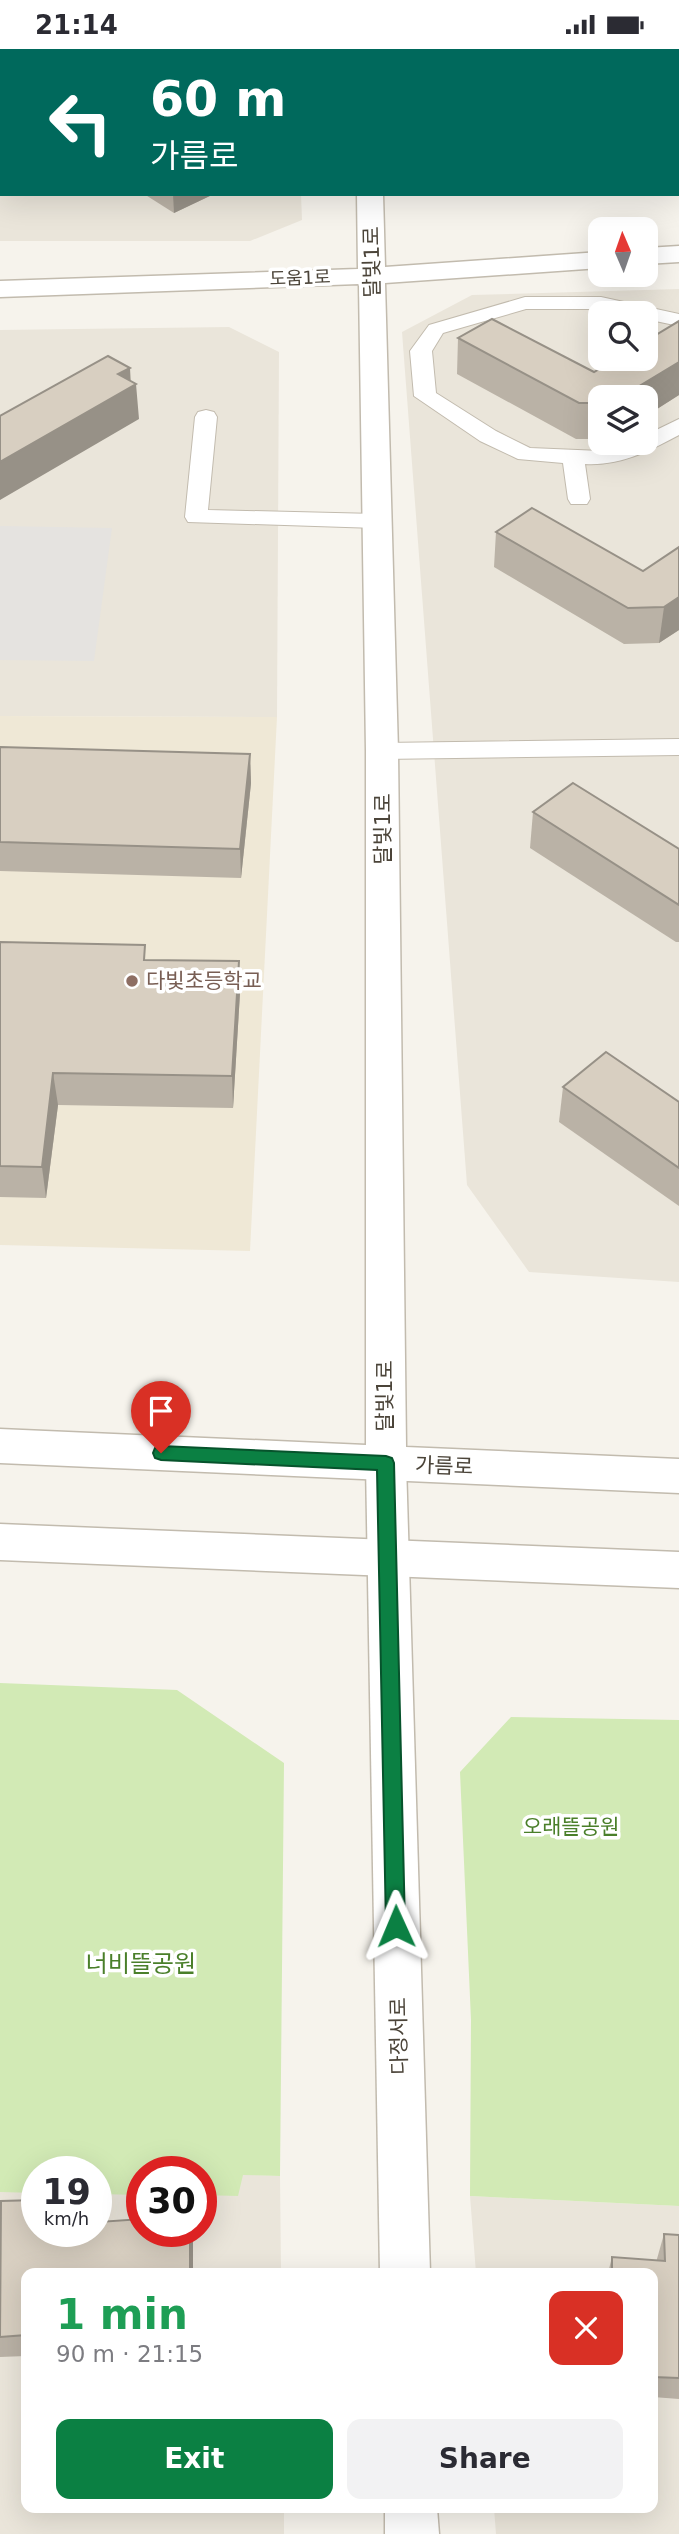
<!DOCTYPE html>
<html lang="en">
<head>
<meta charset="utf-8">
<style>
  :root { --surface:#fff; --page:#f2f2f3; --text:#2b2b33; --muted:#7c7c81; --accent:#0b8043 }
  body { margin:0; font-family:"DejaVu Sans","Noto Sans KR",sans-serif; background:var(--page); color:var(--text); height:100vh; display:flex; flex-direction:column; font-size:26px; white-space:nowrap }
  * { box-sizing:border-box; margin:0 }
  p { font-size:23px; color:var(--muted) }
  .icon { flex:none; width:38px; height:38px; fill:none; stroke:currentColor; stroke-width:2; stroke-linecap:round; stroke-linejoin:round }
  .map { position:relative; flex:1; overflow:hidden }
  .details { position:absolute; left:21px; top:2219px; width:637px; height:245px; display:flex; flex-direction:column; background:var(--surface); border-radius:14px; box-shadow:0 7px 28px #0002 }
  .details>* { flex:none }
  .hud { position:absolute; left:0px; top:0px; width:679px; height:147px; box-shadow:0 7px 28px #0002; background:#00695c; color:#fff; overflow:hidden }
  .needle { width:46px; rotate:358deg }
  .tools { position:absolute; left:588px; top:168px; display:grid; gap:14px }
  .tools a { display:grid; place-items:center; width:70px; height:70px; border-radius:14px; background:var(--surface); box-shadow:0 7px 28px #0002; font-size:35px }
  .speed { position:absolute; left:21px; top:2107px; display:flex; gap:14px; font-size:35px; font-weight:700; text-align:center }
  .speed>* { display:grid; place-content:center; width:91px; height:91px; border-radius:50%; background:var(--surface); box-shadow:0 7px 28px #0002; line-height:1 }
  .speed small { font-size:18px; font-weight:400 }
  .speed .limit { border:10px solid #d22; background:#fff; color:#111 }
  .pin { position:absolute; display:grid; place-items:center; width:60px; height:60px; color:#fff; margin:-72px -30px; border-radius:50% 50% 50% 0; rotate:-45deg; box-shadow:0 0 7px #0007 }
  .pin .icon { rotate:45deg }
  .me { position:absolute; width:77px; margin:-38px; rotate:359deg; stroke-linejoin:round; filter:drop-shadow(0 0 5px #0008) }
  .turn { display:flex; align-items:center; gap:24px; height:147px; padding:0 35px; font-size:32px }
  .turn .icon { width:91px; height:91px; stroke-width:2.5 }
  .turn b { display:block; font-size:49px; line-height:60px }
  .round { display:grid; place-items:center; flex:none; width:74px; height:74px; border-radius:14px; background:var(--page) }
  .overview { display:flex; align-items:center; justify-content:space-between; height:119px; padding:0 35px }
  h1 { font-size:42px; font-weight:800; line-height:52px; color:#1e9e55 }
  .button { display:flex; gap:14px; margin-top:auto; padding:14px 35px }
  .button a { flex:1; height:80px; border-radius:14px; background:var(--accent); color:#fff; font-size:28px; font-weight:800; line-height:80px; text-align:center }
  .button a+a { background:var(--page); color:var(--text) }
  .status { display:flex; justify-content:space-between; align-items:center; height:49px; padding:0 35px; background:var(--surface); direction:ltr }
  .status svg { height:19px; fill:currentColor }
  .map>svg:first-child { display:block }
  .residential { fill:#eae5da; fill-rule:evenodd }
  .education { fill:#efe8d6 }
  .green { fill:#d2eab5 }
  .parking { fill:#e5e3e0 }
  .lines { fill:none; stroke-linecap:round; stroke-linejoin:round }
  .service-casing { stroke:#c2bbae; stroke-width:2 }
  .minor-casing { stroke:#c2bbae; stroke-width:3 }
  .tertiary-casing { stroke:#c2bbae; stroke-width:3 }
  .service { fill:#fff; fill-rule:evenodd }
  .minor { fill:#fff; fill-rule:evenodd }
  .tertiary { fill:#fff; fill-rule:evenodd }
  .wall { fill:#bab2a6 }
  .shaded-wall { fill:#979187 }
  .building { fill:#d8cfc1; stroke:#979187; stroke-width:2 }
  .route { fill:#0b8043; stroke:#07532c; stroke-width:2 }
  .education-dot { fill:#8d6e63; stroke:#fff; stroke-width:2.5 }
  .labels { text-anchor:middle; stroke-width:7; stroke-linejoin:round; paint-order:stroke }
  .far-street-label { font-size:18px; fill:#4b4439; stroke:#fff }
  .street-label { font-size:21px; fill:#4b4439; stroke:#fff }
  .education-label { font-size:21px; fill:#785e54; stroke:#fff; text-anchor:start }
  .park-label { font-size:21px; fill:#4a7f2a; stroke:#fff }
  .near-park-label { font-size:24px; fill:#4a7f2a; stroke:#fff }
</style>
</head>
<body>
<div class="status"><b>21:14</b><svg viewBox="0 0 49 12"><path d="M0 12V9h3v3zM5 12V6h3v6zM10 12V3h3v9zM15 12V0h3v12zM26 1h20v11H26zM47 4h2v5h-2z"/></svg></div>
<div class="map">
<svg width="679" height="2485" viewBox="0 0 679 2485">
  <rect width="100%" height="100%" fill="#f6f3ec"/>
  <!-- residential -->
  <g class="residential">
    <path d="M0,0H299L2,2V145H301L302,171L250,192H0Z"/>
    <path d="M679,240V1233L529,1223L467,1136L402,283L472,246ZM600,264H646V310H600ZM600,348H646V394H600Z"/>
    <path d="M229,278L279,303L277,668L0,667V281Z"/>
    <path d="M0,2117L142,2123V2182H201V2124L280,2127L281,2224H26V2459H284V2485H0ZM37,2123H96V2182H37Z"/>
    <path d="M470,2147L679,2157V2485H496L494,2459H653V2224H476Z"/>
  </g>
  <!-- education -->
  <path class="education" d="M0,667L277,668L250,1202L0,1196Z"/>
  <!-- green -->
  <g class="green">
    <path d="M0,1634L177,1641L284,1714L280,2127L243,2126L238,2147L201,2146V2123H142V2146L96,2145V2123H37V2144L0,2143Z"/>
    <path d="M511,1668L679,1671V2157L470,2147L471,1971L460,1723Z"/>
  </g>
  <!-- parking -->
  <path class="parking" d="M0,477L112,479L94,612L0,611Z"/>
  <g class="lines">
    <!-- service casing -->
    <g class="service-casing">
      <g id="service">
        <rect x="218" y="0" width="18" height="2"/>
        <rect x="0" y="9" width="2" height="12"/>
        <path d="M525,248H601L679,265V277L646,270V264H620L601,260H526L443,284L432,302L436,344L496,382L530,399L601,402L630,394H646V386L679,370V386C649,402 620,417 585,415L590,450L587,455H571L568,450L563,414L518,410L480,392L414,347L410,302L429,276Z"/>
        <path d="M206,361L214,363L217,368L208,461L376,465L384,467L387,472L384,477L376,479L188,473L185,468L195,368L198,363Z"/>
        <path d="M679,690V706L382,710L373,708L370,702L373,696L382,694Z"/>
      </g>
    </g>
    <!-- minor casing -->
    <g class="minor-casing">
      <g id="minor">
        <path d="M386,1397L400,1402L406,1414L430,2224H380L366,1414L372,1402Z"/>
        <path d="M385,2459H437L439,2485H385Z"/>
      </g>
    </g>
    <!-- tertiary casing -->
    <g class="tertiary-casing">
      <g id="tertiary">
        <rect x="352" y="0" width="24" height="2"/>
        <path d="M357,145H383L385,218L600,203V219L385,234L398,702L406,1398L679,1410V1444L0,1414V1380L366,1396V702L359,235L0,248V232L358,220Z"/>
        <path d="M679,197V213L646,215V199Z"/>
        <path d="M0,1475L679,1503V1539L0,1511Z"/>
      </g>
    </g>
    <!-- service -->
    <use href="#service" class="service"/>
    <!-- minor -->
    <use href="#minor" class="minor"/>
    <!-- tertiary -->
    <use href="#tertiary" class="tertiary"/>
  </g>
  <!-- wall -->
  <g class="wall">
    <path d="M162,0H191L187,2H165Z"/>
    <rect x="0" y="82" width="2" height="62"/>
    <path d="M144,145H214L174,164Z"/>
    <path d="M679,272V346L646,367V348H600V390H576L457,325L458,289L594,323Z"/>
    <path d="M496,483L643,522L679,498V581L659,594L624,595L494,518Z"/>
    <path d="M0,698L250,705L251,734L241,829L0,822Z"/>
    <path d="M533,763L679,800V893H676L530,799Z"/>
    <path d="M0,893L146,911L240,944L233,1059L58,1056L46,1149L0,1148Z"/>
    <path d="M563,1038L679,1053V1157L559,1073Z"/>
    <path d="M105,2170V2172L142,2182H192L193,2224H26V2307L0,2308V2171Z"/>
    <path d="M664,2185L679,2186V2350L653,2348V2224Z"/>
    <path d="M612,2208V2224H608Z"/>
  </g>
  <!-- shaded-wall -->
  <g class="shaded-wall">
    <path d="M174,0H191L187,2H174Z"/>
    <path d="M173,145H214L174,164Z"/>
    <path d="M679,313V346L646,367V348H621Z"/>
    <path d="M130,319L131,338L136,335L139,370L0,451V413L118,325Z"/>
    <path d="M679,548V581L659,594L664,558Z"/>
    <path d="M250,705L251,734L241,829L240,800Z"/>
    <path d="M239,912L240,944L233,1059L232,1027Z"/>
    <path d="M53,1024L58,1056L46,1149L42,1118Z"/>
    <path d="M100,2148L105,2170V2195L99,2173Z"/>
    <path d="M190,2182H192L193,2190V2224H190Z"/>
  </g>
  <!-- building -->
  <g class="building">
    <rect x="0" y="82" width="2" height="28"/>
    <path d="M492,270L594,323L616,310H646V292L679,272V313L621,348H600V354H579L458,289Z"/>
    <path d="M108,307L130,319L118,325L136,335L0,413V367Z"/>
    <path d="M532,459L643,522L679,498V548L664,558L628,559L496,483Z"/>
    <path d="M0,698L250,705L240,800L0,793Z"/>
    <path d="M573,734L679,800V856L533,763Z"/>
    <path d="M0,893L145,896L144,911L239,912L232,1027L53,1024L42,1118L0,1117Z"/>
    <path d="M606,1003L679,1053V1119L563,1038Z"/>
    <path d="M96,2148H100L99,2173L142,2170V2182H190V2224H26V2286L0,2288L1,2152L37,2151V2182H96Z"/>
    <path d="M664,2185L679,2186V2329L653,2328V2224H612V2208L665,2212Z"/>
  </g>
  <!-- route -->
  <path class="route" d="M161,1397L386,1407L392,1409L394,1414L405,1877L402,1883L396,1885L389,1883L386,1877L377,1421L161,1411L155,1409L153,1404L155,1399Z"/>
  <!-- markers -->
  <circle class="education-dot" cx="132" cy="932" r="7"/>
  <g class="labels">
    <!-- far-street labels -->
    <g class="far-street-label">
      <text transform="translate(300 229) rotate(-2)" y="6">도움1로</text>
    </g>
    <!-- street labels -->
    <g class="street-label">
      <text transform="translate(372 213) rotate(-91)" y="7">달빛1로</text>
      <text transform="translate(383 780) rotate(-90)" y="7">달빛1로</text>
      <text transform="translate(385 1347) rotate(-90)" y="7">달빛1로</text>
      <text transform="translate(444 1417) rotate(2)" y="7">가름로</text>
      <text transform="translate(399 1987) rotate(-91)" y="7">다정서로</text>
    </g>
    <!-- education labels -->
    <g class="education-label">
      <text x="146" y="939">다빛초등학교</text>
    </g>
    <!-- park labels -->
    <g class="park-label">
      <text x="571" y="1785">오래뜰공원</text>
    </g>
    <!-- near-park labels -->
    <g class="near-park-label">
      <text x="141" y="1923">너비뜰공원</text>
    </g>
  </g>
</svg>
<div class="tools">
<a><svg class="needle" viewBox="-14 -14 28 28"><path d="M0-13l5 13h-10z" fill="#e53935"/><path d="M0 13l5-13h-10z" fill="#7c7c81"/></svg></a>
<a><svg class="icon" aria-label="search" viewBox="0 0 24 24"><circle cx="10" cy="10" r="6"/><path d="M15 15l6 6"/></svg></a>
<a><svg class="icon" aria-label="layers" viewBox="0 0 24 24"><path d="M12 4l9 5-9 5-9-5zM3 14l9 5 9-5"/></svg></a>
</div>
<div class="speed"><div>19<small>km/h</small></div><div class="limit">30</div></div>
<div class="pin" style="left:161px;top:1404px;background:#d93025"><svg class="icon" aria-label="arrive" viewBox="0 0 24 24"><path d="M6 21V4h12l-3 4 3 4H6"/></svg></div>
<svg class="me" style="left:396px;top:1877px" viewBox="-20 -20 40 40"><path d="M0-17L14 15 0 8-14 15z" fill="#0b8043" stroke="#fff" stroke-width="4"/></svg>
<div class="hud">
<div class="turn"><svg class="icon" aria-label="left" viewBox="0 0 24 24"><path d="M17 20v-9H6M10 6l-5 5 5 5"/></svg><div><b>60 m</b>가름로</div></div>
</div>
<section class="details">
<div class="overview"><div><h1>1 min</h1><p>90 m · 21:15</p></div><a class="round" style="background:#d93025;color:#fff"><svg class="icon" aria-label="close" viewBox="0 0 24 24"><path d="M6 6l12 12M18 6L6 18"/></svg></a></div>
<div class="button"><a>Exit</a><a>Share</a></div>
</section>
</div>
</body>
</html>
